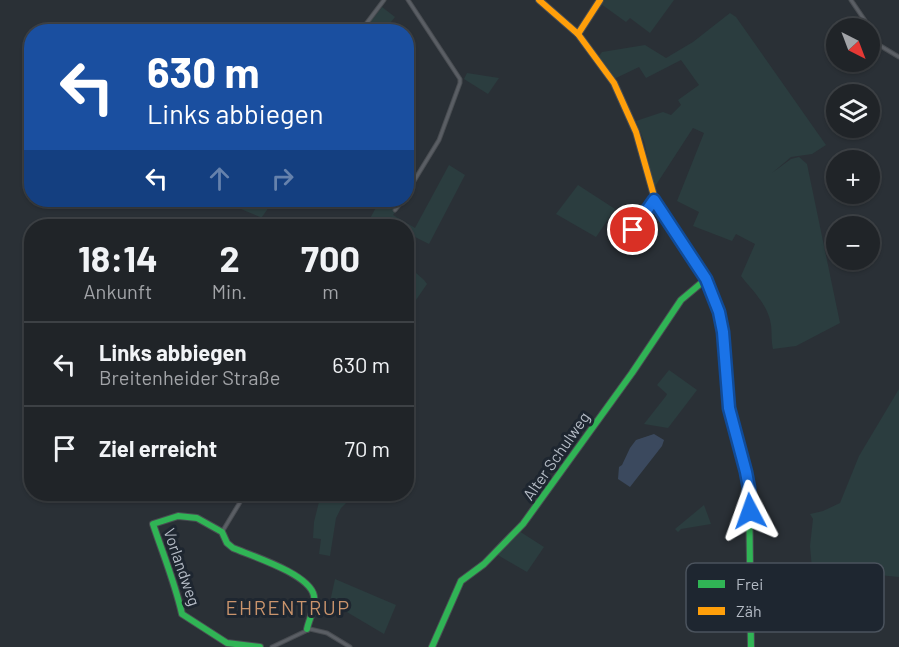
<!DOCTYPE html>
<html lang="de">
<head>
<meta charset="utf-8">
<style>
  :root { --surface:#202428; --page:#282c30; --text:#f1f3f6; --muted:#a2a4a8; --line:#3d4145 }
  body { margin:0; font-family:Barlow,sans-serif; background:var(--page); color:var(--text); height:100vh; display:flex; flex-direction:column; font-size:22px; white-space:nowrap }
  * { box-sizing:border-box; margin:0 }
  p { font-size:20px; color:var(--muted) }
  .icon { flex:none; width:33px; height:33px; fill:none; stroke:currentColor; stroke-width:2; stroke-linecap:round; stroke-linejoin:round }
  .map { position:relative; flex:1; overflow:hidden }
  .drawer { position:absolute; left:24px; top:219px; width:390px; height:282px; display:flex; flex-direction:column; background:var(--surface); border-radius:24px; box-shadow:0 2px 4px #0004,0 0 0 2px var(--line) }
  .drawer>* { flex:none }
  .guide { position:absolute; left:24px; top:24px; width:390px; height:183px; border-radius:24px; box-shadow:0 2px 4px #0004,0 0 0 2px var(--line); background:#1a4fa0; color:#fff; overflow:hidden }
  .needle { width:39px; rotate:138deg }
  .controls { position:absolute; left:826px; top:18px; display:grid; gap:12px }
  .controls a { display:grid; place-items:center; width:54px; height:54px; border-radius:50%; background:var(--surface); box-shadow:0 2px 4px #0004,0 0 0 2px var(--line); font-size:30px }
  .pin { position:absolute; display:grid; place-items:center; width:51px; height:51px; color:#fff; margin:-26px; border:3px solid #fff; border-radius:50%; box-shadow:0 2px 6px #0007 }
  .me { position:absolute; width:66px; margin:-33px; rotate:356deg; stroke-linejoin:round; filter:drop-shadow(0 0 4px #0008) }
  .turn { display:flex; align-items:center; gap:21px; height:126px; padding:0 24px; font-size:27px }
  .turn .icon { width:78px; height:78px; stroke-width:2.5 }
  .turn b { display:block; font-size:42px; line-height:51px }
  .lanes { display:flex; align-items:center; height:57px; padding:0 24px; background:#0003; justify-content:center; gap:30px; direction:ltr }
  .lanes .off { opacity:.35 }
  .eta { display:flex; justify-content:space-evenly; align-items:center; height:102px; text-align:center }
  .eta b { font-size:36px; font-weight:700; line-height:42px }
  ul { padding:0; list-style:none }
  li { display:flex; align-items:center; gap:18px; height:84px; padding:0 24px; border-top:2px solid var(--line) }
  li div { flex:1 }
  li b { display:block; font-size:22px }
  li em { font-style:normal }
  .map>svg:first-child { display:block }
  .green { fill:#2b3d3f }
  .water { fill:#3b495e }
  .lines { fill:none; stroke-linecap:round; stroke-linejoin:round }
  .street-casing { stroke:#484c51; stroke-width:5 }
  .fast-casing { stroke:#484c51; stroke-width:8 }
  .slow-casing { stroke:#484c51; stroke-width:8 }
  .street { stroke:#5a5e64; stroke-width:3 }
  .fast { stroke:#30b455; stroke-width:6 }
  .slow { stroke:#ff9f0a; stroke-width:6 }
  .route-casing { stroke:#114b97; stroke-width:15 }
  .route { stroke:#1a73e8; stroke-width:10 }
  .labels { text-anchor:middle; stroke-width:6; stroke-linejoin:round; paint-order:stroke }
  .street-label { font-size:16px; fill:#b5bcc6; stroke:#1e2630 }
  .quarter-label { font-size:20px; letter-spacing:1.5px; fill:#ca946c; stroke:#1e2630 }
  .key { fill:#1e2630; stroke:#4b535d; stroke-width:1.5 }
  .key-label { font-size:16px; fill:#b5bcc6 }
</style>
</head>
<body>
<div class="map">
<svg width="899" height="647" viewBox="0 0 899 647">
  <rect width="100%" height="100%" fill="#2a3036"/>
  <!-- green -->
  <g class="green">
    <path d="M604,0H674L650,33L630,18L626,22L601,4Z"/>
    <path d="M382,7L395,17L384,31H363Z"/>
    <path d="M730,13L736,17L826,145L812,154L791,157L772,173L791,159L799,157L807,164L840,323L796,346L773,349C771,340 772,333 771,325C769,306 752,290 741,276L755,244L736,234L732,241L693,226L699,212L677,201L704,133L693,128L654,188L644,141L636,121L663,112L671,115L681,105L678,100L699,85L681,60L646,78L639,67L614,79L599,56L602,52L645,45L666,58L693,42Z"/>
    <path d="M467,73L499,78L488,94L464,79Z"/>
    <path d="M449,165L465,175L429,244L407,233L406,226H394L386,222L382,226H366L380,200H383L397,210L393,215L415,228Z"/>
    <path d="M578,185L615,209L596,237L556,214Z"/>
    <path d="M225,200H274L262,217H260L224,202Z"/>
    <path d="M407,265L424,280L427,284L407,313Z"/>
    <path d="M669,370L697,390L668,428L644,424L666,396L667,394L657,385Z"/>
    <path d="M899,389V577L868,574L822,575L812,569L810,546L813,519L810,514L823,511L840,503L859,456Z"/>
    <path d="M321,494L354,495L341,508L336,518L330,556L319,554L321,539L313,538L314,522Z"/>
    <path d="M704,505L711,524L681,529L678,532L675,529Z"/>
    <path d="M519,531L544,547L527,572L496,554Z"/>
    <path d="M335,579L396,605L384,634L330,602Z"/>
  </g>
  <!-- water -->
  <path class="water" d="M654,434L664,440L662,446L630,487L618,479L619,467L622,465L630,448L636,440Z"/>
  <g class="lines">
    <!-- street casing -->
    <g class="street-casing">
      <g id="street">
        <path d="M851,0L870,28"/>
        <path d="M870,29L879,45L899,57"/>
        <path d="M360,32L384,0"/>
        <path d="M406,194L439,140L460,83V79L408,0"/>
        <path d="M395,210L403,200"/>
        <path d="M633,230L654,200"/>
        <path d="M222,532L245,494"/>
        <path d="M272,647L310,629L327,633L350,647"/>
      </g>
    </g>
    <!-- fast casing -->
    <g class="fast-casing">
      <g id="fast">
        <path d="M656,203L706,279L719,312L730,408L749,488L751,647"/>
        <path d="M260,647L227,643L182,614C175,583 163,554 153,524L178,516L197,518L222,532L227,543L233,548C252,556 310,574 314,596C316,607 309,619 307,629"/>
        <path d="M432,647L461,581L484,564L523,524L632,373L681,300L706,279"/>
      </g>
    </g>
    <!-- slow casing -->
    <g class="slow-casing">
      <g id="slow">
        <path d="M539,0L578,34L614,83L636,132L656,203"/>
        <path d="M578,34L600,0"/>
      </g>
    </g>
    <!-- street -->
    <use href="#street" class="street"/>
    <!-- fast -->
    <use href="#fast" class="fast"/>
    <!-- slow -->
    <use href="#slow" class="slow"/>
  </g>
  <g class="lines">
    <!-- route casing -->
    <g class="route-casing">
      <path id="route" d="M633,230L654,200L706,279L719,312L723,332L729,408L746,472L749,488L750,511"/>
    </g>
    <!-- route -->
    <use href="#route" class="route"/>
  </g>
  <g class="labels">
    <!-- street labels -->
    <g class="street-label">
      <text transform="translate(556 456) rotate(-55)" y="6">Alter Schulweg</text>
      <text transform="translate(182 567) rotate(71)" y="6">Vorlandweg</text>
    </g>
    <!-- quarter labels -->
    <g class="quarter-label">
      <text x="288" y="615">EHRENTRUP</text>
    </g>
  </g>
  <!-- legend -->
  <rect x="686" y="563" width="198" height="69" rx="9" class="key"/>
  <rect x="698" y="580" width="27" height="8" fill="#30b455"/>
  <rect x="698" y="607" width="27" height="8" fill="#ff9f0a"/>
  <g class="key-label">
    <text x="736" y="590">Frei</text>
    <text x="736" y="617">Zäh</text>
  </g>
</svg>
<div class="controls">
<a><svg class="needle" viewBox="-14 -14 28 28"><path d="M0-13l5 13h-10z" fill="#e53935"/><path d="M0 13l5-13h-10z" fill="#a2a4a8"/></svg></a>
<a><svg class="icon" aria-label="layers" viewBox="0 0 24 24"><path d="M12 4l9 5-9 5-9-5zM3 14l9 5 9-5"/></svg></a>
<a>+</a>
<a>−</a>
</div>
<div class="pin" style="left:633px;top:230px;background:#d93025"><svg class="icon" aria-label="arrive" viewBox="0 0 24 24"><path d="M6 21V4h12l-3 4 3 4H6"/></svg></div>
<svg class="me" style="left:750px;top:511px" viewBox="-20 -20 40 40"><path d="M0-17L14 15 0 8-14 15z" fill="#1a73e8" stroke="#fff" stroke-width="4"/></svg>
<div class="guide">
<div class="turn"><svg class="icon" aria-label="left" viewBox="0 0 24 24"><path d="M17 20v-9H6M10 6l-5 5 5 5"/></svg><div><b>630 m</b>Links abbiegen</div></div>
<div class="lanes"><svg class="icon" aria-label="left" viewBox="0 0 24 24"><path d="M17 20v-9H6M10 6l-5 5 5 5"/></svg><svg class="icon off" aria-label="ahead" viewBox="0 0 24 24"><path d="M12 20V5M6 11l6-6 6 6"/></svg><svg class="icon off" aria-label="right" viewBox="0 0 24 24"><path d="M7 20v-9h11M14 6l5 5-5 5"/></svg></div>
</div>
<section class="drawer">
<div class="eta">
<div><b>18:14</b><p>Ankunft</p></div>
<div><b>2</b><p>Min.</p></div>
<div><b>700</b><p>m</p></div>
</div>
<ul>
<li><svg class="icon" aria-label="left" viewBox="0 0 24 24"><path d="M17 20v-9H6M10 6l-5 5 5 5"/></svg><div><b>Links abbiegen</b><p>Breitenheider Straße</p></div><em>630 m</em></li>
<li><svg class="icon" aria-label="arrive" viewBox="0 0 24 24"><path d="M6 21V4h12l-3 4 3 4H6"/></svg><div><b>Ziel erreicht</b></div><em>70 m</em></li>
</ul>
</section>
</div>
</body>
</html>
